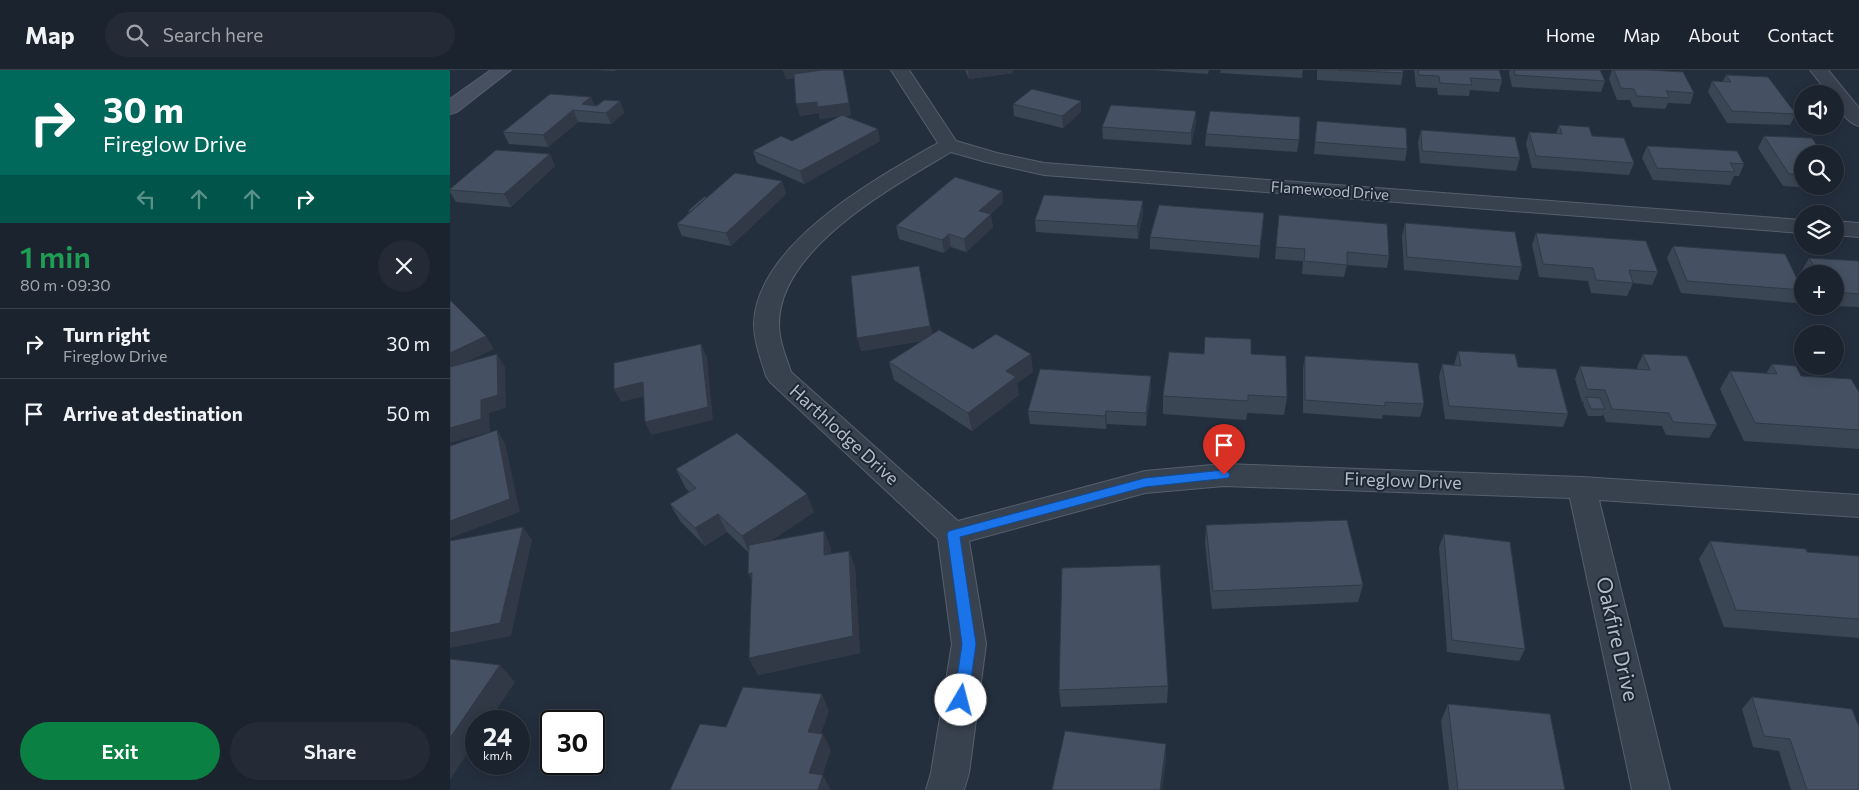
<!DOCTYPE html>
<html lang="en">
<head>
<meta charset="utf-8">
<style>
  :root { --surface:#1b232e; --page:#242b36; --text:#f1f3f6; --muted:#a0a4aa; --line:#39404a; --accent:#0b8043 }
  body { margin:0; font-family:Commissioner,sans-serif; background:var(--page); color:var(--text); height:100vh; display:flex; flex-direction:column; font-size:19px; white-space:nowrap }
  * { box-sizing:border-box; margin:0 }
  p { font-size:16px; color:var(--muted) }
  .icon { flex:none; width:28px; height:28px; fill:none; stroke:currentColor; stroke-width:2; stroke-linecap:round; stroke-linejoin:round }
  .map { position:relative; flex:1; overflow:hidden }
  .details { display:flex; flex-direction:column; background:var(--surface); width:450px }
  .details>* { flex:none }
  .banner { background:#00695c; color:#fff; overflow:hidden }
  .controls { position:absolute; left:1344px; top:15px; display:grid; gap:10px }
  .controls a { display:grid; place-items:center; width:50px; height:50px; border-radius:50%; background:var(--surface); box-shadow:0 2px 12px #0003,0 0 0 1px var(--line); font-size:25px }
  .speed { position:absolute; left:15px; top:640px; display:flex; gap:10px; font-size:25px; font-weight:700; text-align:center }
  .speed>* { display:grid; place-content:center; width:65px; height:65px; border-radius:50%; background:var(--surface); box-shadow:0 2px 12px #0003,0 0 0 1px var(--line); line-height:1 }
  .speed small { font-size:12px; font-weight:400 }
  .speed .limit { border:2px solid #111; border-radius:8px; background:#fff; color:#111 }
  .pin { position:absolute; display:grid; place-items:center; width:42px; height:42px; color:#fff; margin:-51px -21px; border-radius:50% 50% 50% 0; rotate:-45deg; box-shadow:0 0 5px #0007 }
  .pin .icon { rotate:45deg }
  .me { position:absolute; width:55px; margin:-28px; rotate:8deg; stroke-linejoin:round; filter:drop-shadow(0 0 4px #0008) }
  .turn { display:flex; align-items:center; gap:18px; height:105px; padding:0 20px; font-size:22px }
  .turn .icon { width:65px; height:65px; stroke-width:2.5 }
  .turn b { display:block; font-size:35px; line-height:42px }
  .lanes { display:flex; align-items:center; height:48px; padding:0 20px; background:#0003; justify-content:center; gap:25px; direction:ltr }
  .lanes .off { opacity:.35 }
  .round { display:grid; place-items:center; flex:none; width:52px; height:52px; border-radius:26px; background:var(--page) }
  .summary { display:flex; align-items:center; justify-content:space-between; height:85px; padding:0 20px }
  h1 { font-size:30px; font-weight:600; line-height:38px; color:#1e9e55 }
  .button { display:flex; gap:10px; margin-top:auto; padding:10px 20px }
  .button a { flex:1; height:58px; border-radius:30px; background:var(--accent); color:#fff; font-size:20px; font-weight:600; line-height:58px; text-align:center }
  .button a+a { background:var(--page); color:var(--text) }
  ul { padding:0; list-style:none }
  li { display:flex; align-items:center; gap:15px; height:70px; padding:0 20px; border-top:1px solid var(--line) }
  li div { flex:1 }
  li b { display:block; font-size:19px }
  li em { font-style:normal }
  header { display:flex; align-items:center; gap:30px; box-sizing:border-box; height:70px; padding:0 25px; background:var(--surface); border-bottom:1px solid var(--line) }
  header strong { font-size:24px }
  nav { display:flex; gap:28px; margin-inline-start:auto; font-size:18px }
  .search { width:350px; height:45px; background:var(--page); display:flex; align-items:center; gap:12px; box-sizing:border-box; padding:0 18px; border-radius:28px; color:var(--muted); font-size:19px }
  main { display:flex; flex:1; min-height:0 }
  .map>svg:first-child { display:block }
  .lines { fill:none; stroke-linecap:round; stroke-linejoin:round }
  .street-casing { stroke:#565f6c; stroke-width:2 }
  .secondary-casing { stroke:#565f6c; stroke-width:2 }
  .street { fill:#38414e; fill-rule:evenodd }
  .secondary { fill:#465061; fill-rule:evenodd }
  .wall { fill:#3b4654 }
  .shaded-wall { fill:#303945 }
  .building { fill:#455162; stroke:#303945 }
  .route { fill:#1a73e8; stroke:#114b97 }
  .labels { text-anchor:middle; stroke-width:4; stroke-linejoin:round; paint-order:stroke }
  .far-street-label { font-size:15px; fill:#b4bcc9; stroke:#1d2633 }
  .street-label { font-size:18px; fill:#b4bcc9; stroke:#1d2633 }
  .near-street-label { font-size:21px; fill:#b4bcc9; stroke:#1d2633 }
</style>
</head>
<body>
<header>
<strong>Map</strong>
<div class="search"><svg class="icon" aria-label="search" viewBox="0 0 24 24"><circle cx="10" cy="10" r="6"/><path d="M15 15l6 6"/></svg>Search here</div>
<nav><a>Home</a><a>Map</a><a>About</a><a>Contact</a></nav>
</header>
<main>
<section class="details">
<div class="banner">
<div class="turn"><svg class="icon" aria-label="right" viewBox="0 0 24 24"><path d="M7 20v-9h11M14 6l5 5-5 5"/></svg><div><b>30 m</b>Fireglow Drive</div></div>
<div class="lanes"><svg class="icon off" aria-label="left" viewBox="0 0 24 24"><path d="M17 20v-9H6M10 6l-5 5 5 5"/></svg><svg class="icon off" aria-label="ahead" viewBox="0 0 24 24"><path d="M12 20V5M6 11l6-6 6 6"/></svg><svg class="icon off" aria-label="ahead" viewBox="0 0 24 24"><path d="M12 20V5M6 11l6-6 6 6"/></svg><svg class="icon" aria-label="right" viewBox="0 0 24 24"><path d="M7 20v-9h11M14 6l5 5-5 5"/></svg></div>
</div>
<div class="summary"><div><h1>1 min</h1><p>80 m · 09:30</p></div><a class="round"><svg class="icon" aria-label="close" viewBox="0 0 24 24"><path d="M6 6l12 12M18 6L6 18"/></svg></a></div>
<ul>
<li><svg class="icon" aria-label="right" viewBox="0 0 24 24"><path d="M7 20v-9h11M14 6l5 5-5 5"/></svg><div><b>Turn right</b><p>Fireglow Drive</p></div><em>30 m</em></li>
<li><svg class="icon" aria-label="arrive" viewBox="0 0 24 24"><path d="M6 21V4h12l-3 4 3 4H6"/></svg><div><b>Arrive at destination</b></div><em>50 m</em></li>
</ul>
<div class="button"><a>Exit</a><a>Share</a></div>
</section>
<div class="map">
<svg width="1409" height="720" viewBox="0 0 1409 720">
  <rect width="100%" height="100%" fill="#242f3e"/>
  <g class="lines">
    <!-- street casing -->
    <g class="street-casing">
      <g id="street">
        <path d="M441,0H459L506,71L547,83L594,93L1352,150V163L594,105L536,92L501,82C444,116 329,178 329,254C329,271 336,287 341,302L508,451L695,401L774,394L1132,407L1409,425V447L1149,430L1220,720H1182L1120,428L774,416L695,423L519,471L536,574L519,703L514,720H476L481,703L502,574L488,469L320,312L316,306C311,289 304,272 304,254C306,174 427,108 488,73Z"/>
        <path d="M1360,0H1378L1409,38V56C1397,53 1385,36 1385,24H1379Z"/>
        <path d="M1385,151L1409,153V167L1385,165Z"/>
      </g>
    </g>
    <!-- secondary casing -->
    <g class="secondary-casing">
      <path id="secondary" d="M41,0H61L7,42L0,44V29Z"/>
    </g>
    <!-- street -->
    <use href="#street" class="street"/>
    <!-- secondary -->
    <use href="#secondary" class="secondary"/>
  </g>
  <!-- wall -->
  <g class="wall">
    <path d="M145,0H166L164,1Z"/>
    <path d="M333,0L395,9L401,45L394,46L430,71L354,114L307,93L303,81L342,71L390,46L370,49L369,43L350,46L344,8L336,9Z"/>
    <path d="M515,0H563V3L519,9Z"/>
    <path d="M703,0H759L758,4Z"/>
    <path d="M771,0H853L852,8L770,3Z"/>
    <path d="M867,0H953V3L951,15L867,10Z"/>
    <path d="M964,0H1049L1052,10L1049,22L1020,20L1019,26L988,25L987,18L966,17Z"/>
    <path d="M1060,0H1150L1155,11L1151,22L1062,17L1059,3Z"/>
    <path d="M1162,0H1199L1244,23L1240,34L1218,33L1215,39L1183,37L1180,30H1167L1159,9Z"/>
    <path d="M1276,5L1346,44L1340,55L1277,53L1258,22L1262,11H1273Z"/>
    <path d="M100,24L145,35L170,31L174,43L161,54L128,52L98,77L59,74L53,62Z"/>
    <path d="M631,31V42L613,58L564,46L563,34Z"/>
    <path d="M746,41V53L741,75L653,69L652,57Z"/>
    <path d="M867,51L957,79L955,91L864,84Z"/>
    <path d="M1109,55L1142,66L1184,93L1179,105L1082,98L1076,74L1079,62L1106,64Z"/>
    <path d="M971,60L1070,88L1066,101L970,93L968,72Z"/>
    <path d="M756,64L849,70L847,82L755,76Z"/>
    <path d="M1314,66L1352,84V116H1366L1365,118L1333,116L1308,78Z"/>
    <path d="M1197,76L1294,94L1289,106H1284L1280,115L1203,110L1192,88Z"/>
    <path d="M100,84L105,96L61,137L6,132L0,122V119Z"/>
    <path d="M332,111L336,124L281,176L232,166L227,154L239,143L238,141L257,127Z"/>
    <path d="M552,121L553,133L540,144L543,157L516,182L501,177L494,183L449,169L446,156Z"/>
    <path d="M693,131V143L688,169L586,162L585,150Z"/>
    <path d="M829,145L939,186L937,198L897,195L894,207L852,204L853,191L825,189Z"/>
    <path d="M955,153L1072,197L1068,210L954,200L952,166Z"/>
    <path d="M813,156L809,188L700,179V167Z"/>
    <path d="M1086,163L1208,202L1202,215L1183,213L1177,226L1141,223L1138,211L1089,207L1082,175Z"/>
    <path d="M1223,176L1352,219V222L1346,233L1231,223L1217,188Z"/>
    <path d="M1359,188L1409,191V237L1385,236V204H1354L1352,200Z"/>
    <path d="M469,196L482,264L583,302L567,313L569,325L522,361L444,310L439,292L472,271L411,281Z"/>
    <path d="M1008,281L1068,297L1118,344L1113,357L995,349L989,307L992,294L1004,295Z"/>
    <path d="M754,284H801L837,327L834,345L797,343L796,350L713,344V326Z"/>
    <path d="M1193,284L1267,355L1259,368L1216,365L1212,356L1156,352L1153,344L1152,346H1138L1133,334L1134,332H1132L1125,309L1130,296L1188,300L1187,297Z"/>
    <path d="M855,286L974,334L970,347L933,345L932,349L853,343V299Z"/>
    <path d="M1322,294L1351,306L1409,322V379L1294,371L1270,319L1280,301L1316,304Z"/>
    <path d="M701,319L696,356L657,354L656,359L580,354L578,341Z"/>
    <path d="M226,399L364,442L319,472L374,461L381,479V484L399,481L405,498L410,583L308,605L299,588L302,512L299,483L277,462L255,476L230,451L220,434L239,422L235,417Z"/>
    <path d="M756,455L913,515L908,532L762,539L755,473Z"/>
    <path d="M994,464L1075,579L1069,591L997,582L989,477Z"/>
    <path d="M1260,471L1357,482L1409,486V568L1274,557L1249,489Z"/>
    <path d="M718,616L717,633L611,637L609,620Z"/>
    <path d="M1302,627L1409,720H1341L1329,681L1303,677L1292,639Z"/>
    <path d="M998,634L1115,720H999L991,651Z"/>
  </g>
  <!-- shaded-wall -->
  <g class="shaded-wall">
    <path d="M333,0H383V3L336,9Z"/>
    <path d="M393,0L401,45L370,49L369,43L350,46L346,34Z"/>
    <path d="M518,0H563V3L519,9Z"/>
    <path d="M141,27L146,38L132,34Z"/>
    <path d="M170,31L174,43L161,54L156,43Z"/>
    <path d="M631,31V42L613,58L612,46Z"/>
    <path d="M123,40L128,52L98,77L93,65Z"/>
    <path d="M746,41V53L741,75V63Z"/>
    <path d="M428,59L430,71L354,114L350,101Z"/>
    <path d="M100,84L105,96L61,137L54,124Z"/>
    <path d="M332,111L336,124L281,176L276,163Z"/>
    <path d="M552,121L553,133L531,153L529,141Z"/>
    <path d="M693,131V143L688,169L687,156Z"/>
    <path d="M541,144L543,157L516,182L514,169Z"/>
    <path d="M499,164L501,177L494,183L492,170Z"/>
    <path d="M469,196L483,269L411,281L407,268Z"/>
    <path d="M36,266L44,279L0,300V283Z"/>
    <path d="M251,274L257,287L263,350L201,365L195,352Z"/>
    <path d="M47,284L55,297L56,338L39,343L40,362L0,373V358L31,330Z"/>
    <path d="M581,284L583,302L567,313L569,325L522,361L518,343L556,301Z"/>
    <path d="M701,306V319L696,356V343Z"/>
    <path d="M193,312L200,325L171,332L164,319Z"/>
    <path d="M656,341L657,354L656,359L655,346Z"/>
    <path d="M47,360L55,373L70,442L0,468V451Z"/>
    <path d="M357,424L364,442L300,484L292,466Z"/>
    <path d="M268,444L277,462L255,476L245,458Z"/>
    <path d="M73,457L82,470L61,566L0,578V563Z"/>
    <path d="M374,461L381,479V503L374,485Z"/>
    <path d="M399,481L405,498L410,583L308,605L299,588Z"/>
    <path d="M302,503L307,522L298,504Z"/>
    <path d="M50,595L65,612L39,651H26V670L0,710V668Z"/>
    <path d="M372,624L379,641L366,678L358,662Z"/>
    <path d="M373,664L381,680L368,719L359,703Z"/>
    <path d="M716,674V690L712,720H710Z"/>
    <path d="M373,705L381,720H368Z"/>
  </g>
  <!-- building -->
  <g class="building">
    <path d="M372,0H393L399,33L367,37V32L346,34L344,4Z"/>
    <path d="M888,0H953V3Z"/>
    <path d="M968,0H1049L1052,10L1020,8L1022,15L990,13L989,6L969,5Z"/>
    <path d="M1064,0H1150L1155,11L1065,5Z"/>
    <path d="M1164,0H1199L1233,2L1244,23L1216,21L1220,28L1187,26L1184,19L1171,18Z"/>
    <path d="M1276,5L1318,7L1346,44L1282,41L1262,11L1281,12Z"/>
    <path d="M582,19L631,31L612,46L563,34Z"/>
    <path d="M100,24L141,27L132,34L147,36L154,30L170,31L156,43L123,40L93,65L53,62Z"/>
    <path d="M661,35L746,41L741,63L652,57Z"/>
    <path d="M760,41L850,47L849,70L756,64Z"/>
    <path d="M392,45L428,59L350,101L303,81L331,66L342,71Z"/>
    <path d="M867,51L956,58L957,79L865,72Z"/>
    <path d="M1109,55L1139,57L1142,66L1174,68L1184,93L1086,86L1079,62L1112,64Z"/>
    <path d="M971,60L1065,67L1070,88L972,81Z"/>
    <path d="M1314,66L1362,68L1373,84H1352V105L1339,104Z"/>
    <path d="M1197,76L1287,81L1294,94L1280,93L1285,102L1207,98Z"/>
    <path d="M46,80L100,84L54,124L0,120V119Z"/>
    <path d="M285,103L332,111L276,163L227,154Z"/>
    <path d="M505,107L552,121L529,141L541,144L514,169L499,164L492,170L446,156Z"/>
    <path d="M594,125L693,131L687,156L585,150Z"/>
    <path d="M254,127H257L241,141H238Z"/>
    <path d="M709,135L814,143L810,176L700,167Z"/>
    <path d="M829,145L937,154L939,186L897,182V195L854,191L855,179L826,177Z"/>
    <path d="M955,153L1065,162L1072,197L957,187Z"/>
    <path d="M1086,163L1196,171L1208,202L1179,200L1183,213L1146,210L1143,198L1093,194Z"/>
    <path d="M1223,176L1335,184L1352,219V220L1237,211Z"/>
    <path d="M1359,188L1409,191V224L1385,222V204H1369Z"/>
    <path d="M469,196L480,256L407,268L401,206Z"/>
    <path d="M1,231L36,266L0,283V232Z"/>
    <path d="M489,260L523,279L546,264L581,284L556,301L566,307L518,343L439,292Z"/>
    <path d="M755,267L801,269V284L836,286L837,327L798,325V331L713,326L719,282L754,284Z"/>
    <path d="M251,274L258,337L195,352L193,312L164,319V293Z"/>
    <path d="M1008,281L1065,284L1068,297L1106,299L1118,344L999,336L992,294L1011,296Z"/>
    <path d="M47,284L48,325L31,330V349L0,358V297Z"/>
    <path d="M1193,284L1237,286L1267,355L1223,352L1219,343L1162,339L1155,320L1137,319L1130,296L1200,300Z"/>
    <path d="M855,286L968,293L974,334L935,332V336L855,330Z"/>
    <path d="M1322,294L1346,296L1351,306L1401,309L1409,322V360L1305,353L1280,301L1327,304Z"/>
    <path d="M590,299L701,306L696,343L656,341L655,346L578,341Z"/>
    <path d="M1136,327L1150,328L1155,339H1141Z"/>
    <path d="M47,360L60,429L0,451V376Z"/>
    <path d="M287,363L357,424L292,466L268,444L245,458L220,434L246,418L226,399Z"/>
    <path d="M897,450L913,515L763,521L756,455Z"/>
    <path d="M73,457L50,553L0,563V471Z"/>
    <path d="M374,461V485L399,481L403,566L299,588L302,503L298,504L299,475Z"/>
    <path d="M994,464L1060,472L1075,579L1002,570Z"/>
    <path d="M1260,471L1356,479L1357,482L1409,486V549L1286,540Z"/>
    <path d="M710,495L718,616L609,620L612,498Z"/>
    <path d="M0,589L50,595L0,668Z"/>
    <path d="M293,617L372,624L358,662L373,664L359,703L373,705L368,720H220L250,654L276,657Z"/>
    <path d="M1302,627L1402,639L1409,657V720H1357L1340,669L1314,666Z"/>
    <path d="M998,634L1100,644L1115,720H1008Z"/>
    <path d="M615,661L716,674L710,720H602Z"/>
  </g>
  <!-- route -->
  <path class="route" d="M774,400L778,402L780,405L778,408L695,417L510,467L526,574L518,630L516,634L511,636L506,634L504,630L512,574L497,464L499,461L695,408Z"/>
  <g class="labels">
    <!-- far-street labels -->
    <g class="far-street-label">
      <text transform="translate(880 121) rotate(4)" y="5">Flamewood Drive</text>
    </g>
    <!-- street labels -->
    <g class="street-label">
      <text transform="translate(394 365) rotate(42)" y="6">Harthlodge Drive</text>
      <text transform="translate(953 411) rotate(2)" y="6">Fireglow Drive</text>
    </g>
    <!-- near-street labels -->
    <g class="near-street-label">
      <text transform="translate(1167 569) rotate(77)" y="7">Oakfire Drive</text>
    </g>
  </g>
</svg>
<div class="controls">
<a><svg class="icon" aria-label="sound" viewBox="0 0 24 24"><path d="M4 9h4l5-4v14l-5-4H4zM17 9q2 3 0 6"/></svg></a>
<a><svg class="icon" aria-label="search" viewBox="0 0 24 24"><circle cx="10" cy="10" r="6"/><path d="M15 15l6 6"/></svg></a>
<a><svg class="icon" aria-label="layers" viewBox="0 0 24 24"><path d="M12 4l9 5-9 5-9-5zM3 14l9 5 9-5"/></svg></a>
<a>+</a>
<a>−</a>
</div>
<div class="speed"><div>24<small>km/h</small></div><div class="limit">30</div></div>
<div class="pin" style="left:774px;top:405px;background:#d93025"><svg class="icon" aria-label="arrive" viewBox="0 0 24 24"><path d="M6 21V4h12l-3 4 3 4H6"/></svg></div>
<svg class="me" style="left:511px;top:630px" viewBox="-20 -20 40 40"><circle r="19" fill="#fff"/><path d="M0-13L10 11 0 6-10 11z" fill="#1a73e8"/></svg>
</div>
</main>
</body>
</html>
